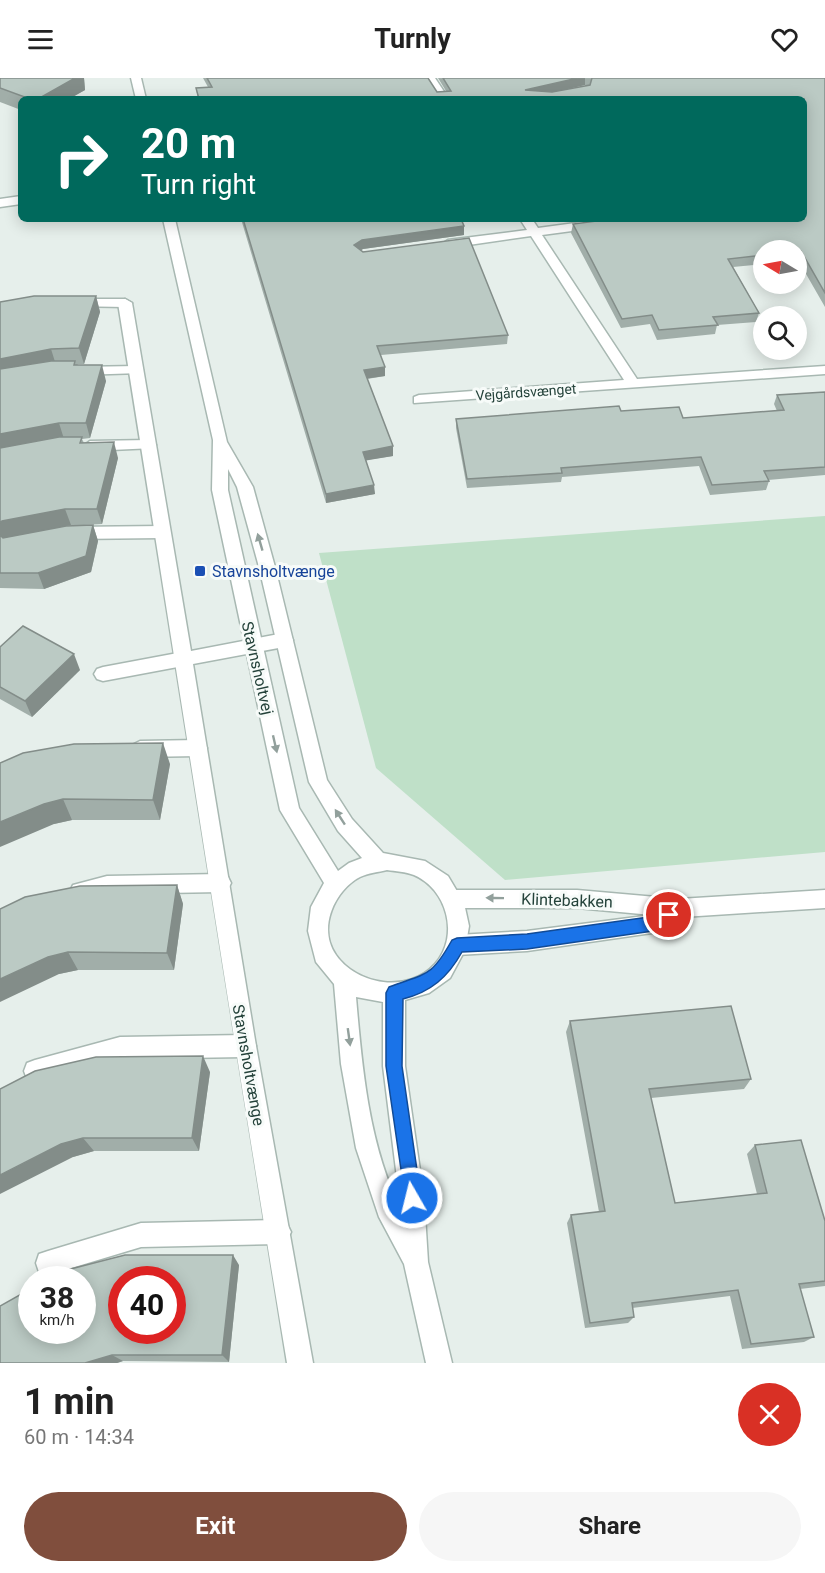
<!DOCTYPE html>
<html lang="en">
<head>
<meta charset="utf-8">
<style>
  :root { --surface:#fff; --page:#f6f6f6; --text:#222; --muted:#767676; --accent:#804e3d }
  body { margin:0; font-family:Roboto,sans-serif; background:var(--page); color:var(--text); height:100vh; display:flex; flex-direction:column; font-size:22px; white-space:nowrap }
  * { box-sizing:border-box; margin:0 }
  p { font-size:20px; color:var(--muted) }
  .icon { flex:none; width:33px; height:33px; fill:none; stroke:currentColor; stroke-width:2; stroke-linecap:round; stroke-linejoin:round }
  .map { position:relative; height:1285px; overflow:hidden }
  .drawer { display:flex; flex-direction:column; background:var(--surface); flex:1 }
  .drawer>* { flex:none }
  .top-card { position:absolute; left:18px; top:18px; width:789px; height:126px; border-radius:9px; box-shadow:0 3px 15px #0003; background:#00695c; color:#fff; overflow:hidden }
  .needle { width:39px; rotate:280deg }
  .fabs { position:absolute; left:753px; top:162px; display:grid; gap:12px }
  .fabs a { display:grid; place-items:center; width:54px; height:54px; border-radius:50%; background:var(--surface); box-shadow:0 3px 15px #0003; font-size:30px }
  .speed { position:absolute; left:18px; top:1188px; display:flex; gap:12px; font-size:30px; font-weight:700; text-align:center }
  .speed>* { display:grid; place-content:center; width:78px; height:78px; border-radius:50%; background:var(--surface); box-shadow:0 3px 15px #0003; line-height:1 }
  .speed small { font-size:15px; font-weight:400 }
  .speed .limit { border:9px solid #d22; background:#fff; color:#111 }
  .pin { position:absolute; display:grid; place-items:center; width:51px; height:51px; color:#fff; margin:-26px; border:3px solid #fff; border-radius:50%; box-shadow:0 2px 6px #0007 }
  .me { position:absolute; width:66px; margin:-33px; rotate:352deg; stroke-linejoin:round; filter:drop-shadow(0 0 4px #0008) }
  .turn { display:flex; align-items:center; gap:21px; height:126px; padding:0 24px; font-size:27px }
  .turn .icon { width:78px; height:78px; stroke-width:2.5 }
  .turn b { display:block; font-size:42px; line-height:51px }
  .round { display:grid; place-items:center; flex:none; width:63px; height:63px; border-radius:32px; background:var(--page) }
  .headline { display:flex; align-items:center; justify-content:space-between; height:102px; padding:0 24px }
  h1 { font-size:36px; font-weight:700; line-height:45px }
  .action { display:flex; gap:12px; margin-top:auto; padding:12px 24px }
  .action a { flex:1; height:69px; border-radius:36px; background:var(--accent); color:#fff; font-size:24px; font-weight:700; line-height:69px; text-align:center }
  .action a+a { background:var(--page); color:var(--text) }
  header { display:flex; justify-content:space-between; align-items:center; height:78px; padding:0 24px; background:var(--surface); font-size:27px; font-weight:700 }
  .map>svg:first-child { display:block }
  .green { fill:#bfe0c8 }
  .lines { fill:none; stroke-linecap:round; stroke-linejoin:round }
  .service-casing { stroke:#a8b8b2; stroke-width:3 }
  .minor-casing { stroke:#a8b8b2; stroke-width:3 }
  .tertiary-casing { stroke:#a8b8b2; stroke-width:3 }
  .service { fill:#fff; fill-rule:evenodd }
  .minor { fill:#fff; fill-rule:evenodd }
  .tertiary { fill:#fff; fill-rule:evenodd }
  .wall { fill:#a1aea9; fill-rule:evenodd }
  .shaded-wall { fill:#838d89 }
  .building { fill:#bbcac4; stroke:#838d89; stroke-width:1.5; fill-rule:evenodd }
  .oneway { fill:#92a09c }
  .route { fill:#1a73e8; stroke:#114b97; stroke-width:1.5 }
  .transit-dot { fill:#1a4fb4; stroke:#f7fbf9; stroke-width:2 }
  .labels { text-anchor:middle; stroke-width:6; stroke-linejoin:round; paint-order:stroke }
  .far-street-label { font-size:14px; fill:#24423a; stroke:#f7fbf9 }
  .transit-label { font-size:16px; fill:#164399; stroke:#f7fbf9; text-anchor:start }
  .street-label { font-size:16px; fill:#24423a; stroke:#f7fbf9 }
</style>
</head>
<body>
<header><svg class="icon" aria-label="menu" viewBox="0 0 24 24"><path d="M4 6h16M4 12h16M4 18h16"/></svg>Turnly<svg class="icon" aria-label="heart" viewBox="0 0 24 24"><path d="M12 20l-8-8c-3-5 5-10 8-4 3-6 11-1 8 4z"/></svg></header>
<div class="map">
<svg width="825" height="1285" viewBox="0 0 825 1285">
  <rect width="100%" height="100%" fill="#e6efeb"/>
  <!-- green -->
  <path class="green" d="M825,438V774L505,802L376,690L319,475Z"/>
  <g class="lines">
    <!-- service casing -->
    <g class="service-casing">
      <g id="service">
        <path d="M21,118V126L0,129V121Z"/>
        <path d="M75,221H125L132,225L125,229L70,228V222Z"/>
        <path d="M136,288L143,292L141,295L80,297L73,293L80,289Z"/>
        <path d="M149,362L156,367L154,370L90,373L83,368L90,363Z"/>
        <path d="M162,448L170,454L162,460L73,461L65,455L73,449Z"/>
        <path d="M183,574L189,576L192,581L189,586L183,588L103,603L97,601L94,596L97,591L103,589Z"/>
        <path d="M198,662L204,665L207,670L204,675L198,678L140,679L134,676L131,671L134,666L140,663Z"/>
        <path d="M221,796L228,799L231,805L228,811L221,814L107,816L80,822L73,819L70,813L73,807L107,798Z"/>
        <path d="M245,957L253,960L256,968L253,976L245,979L120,981L35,1004L27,1001L24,993L27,985L35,982L120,959Z"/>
        <path d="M279,1142L287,1146L291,1154L287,1162L279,1166L141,1169L48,1197L39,1194L36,1185L39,1176L48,1173L141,1145Z"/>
      </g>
    </g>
    <!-- minor casing -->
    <g class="minor-casing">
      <g id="minor">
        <path d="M425,0H435L449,21H439Z"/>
        <path d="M520,141H532L538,150L605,141H638L632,145L542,157L637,301L825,288V296L414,325V319L419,317L624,302L531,158L448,170L442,166L448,162L527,152Z"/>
        <path d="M125,221L132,225L191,573L284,555L290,557L293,562L290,567L284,569L193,586L256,968L313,1285H287C228,932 175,578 118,225Z"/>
        <path d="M454,812H577L679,821L825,812V830L683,839L659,854L527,873L457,877L450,874L447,867L450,860L457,857L527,853L652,837L577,830H454L447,827L444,821L447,815Z"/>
      </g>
    </g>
    <!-- tertiary casing -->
    <g class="tertiary-casing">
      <g id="tertiary">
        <path d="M131,0H141L146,21H136Z"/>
        <path d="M163,141H175L227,364L253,409L275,489L327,702L352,741L383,775L425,783L448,798L464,825L469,848L465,872L450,900L429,915L405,922V988L424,1120L428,1184L452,1285H426L404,1186L379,1139L356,1070L341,986L334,906L316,884L308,853L311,829L324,805L280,732L212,412L213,362ZM228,391L237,409L259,489L309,704L338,753L362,780L349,785L338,793L299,730L228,412ZM387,792C395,793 406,794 414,797C447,811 460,858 435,886C408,916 357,907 336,877C317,850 335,812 360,799C368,795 379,794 387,792ZM356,919L383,924V988L401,1132C369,1068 362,990 356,919Z"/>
      </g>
    </g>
    <!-- service -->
    <use href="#service" class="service"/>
    <!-- minor -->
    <use href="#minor" class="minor"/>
    <!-- tertiary -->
    <use href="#tertiary" class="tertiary"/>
  </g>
  <!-- wall -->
  <g class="wall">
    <path d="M0,0H84L85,12L69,21H21V32L0,24Z"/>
    <path d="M203,0H428L437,14L446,13L438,0H825V229L798,182H796V172H764V186L733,189L759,235L756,244L717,247L715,256L657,262L650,246L621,250L571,155L573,146L804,141V21H198L196,10L208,9ZM585,7L588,8L554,14Z"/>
    <path d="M241,141H461L464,157L363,171L361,172L508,257L507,266L381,277L385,298L367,301L393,378L366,382L375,416L326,425Z"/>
    <path d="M96,218L100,234L84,286H77L106,303L90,360L82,361L84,365L118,380L102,446L66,448L93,447L98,463L91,494L44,511L0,510V224Z"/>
    <path d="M825,314V397L768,402L769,403L766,412L710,417L699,388L562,399L561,404L467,410L456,350V341L621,333L683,340L777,333L774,326L777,317Z"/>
    <path d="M0,569L80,592L32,639L0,621Z"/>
    <path d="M0,685L170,686L160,742H72L54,746Z"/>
    <path d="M177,807L183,826L174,892H78L59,896L0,831Z"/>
    <path d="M570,943L751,1001L744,1011L651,1020L675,1125L757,1116L747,1076L755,1067L825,1143V1208L800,1211L814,1259L804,1264L742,1271L730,1218L632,1230L634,1239L628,1245L585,1250L567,1145L571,1137L599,1134L566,954Z"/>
    <path d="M210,994L199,1073H94L73,1079L0,1011Z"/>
    <path d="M239,1187L229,1284L123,1283L117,1285H0Z"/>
  </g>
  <!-- shaded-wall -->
  <g class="shaded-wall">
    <path d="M75,0H84L85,12L69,21H38Z"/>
    <path d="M578,0H585V7L525,21V12Z"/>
    <path d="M566,141H588L566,144Z"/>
    <path d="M464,148V157L363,171L355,176L354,167L362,162Z"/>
    <path d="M96,218L100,234L84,286L79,270Z"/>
    <path d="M51,271L56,287L0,298V281Z"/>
    <path d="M102,287L106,303L90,360L86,345Z"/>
    <path d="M385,289V298L364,301V292Z"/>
    <path d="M59,345L64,361L0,374V356Z"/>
    <path d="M114,364L118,380L102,446L97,431Z"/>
    <path d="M393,368V378L363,383V374Z"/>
    <path d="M374,407L375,416L326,425V416Z"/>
    <path d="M65,431L71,447L9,459L0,466V445L2,443Z"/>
    <path d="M93,447L98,463L91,494L44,511L38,495Z"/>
    <path d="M74,576L80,592L32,639L25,623Z"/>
    <path d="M163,665L170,686L160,742L153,722Z"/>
    <path d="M63,721L72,742L54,746L0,769V744L44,726Z"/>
    <path d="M177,807L183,826L174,892L167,875Z"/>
    <path d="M68,874L78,892L59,896L0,924V901L48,879Z"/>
    <path d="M203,978L210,994L199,1073L192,1060Z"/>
    <path d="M83,1060L94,1073L73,1079L0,1116V1097L61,1066Z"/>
    <path d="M233,1177L239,1187L229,1284L222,1277Z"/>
    <path d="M112,1277L123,1283L117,1285H85Z"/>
  </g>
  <!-- building -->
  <g class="building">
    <path d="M0,0H75L38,21H30L0,10Z"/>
    <path d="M207,0H428L437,14L451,13L443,0H578L525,12L552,14L590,7L592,0H825V215L801,173L764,172V177L728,181L759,235L713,239L718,247L659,252L652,237L622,241L573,146L612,141H804V21H199L196,10L212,9Z"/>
    <path d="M243,141H461L464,148L362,162L354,167L363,174L469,160L508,257L377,268L385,289L364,292L393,368L363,374L374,407L326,416Z"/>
    <path d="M34,218H96L79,270L51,271L0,281V224Z"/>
    <path d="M51,283H75L74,287H102L86,345H59L0,356V291Z"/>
    <path d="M825,314V389L764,393L769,403L712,407L701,379L561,390L562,395L467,401L456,341L619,328L621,333L679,329L683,340L784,332L777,317Z"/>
    <path d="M59,359H82L80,365L114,364L97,431H65L2,443L0,445V370Z"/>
    <path d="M93,447L86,478L38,495H0V457L3,460L66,448Z"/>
    <path d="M23,548L74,576L25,623L0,609V569Z"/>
    <path d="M163,665L153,722L63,721L44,726L0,744V685L23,675L74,666Z"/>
    <path d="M177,807L167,875L68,874L48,879L0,901V831L25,819L80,808Z"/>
    <path d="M731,928L751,1001L649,1011L675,1125L767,1115L755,1067L801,1062L825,1143V1203L799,1206L814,1259L751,1266L738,1212L632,1225L634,1239L590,1245L571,1137L605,1133L570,943Z"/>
    <path d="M203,978L192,1060H83L61,1066L0,1097V1011L35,993L96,979Z"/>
    <path d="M125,1177H233L222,1277H112L85,1285H0V1228L32,1210V1252H82V1202H46L59,1194ZM122,1202H172V1252H122Z"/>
  </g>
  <!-- one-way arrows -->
  <defs><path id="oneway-solid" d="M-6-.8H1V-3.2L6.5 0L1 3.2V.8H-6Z" transform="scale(1.5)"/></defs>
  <g class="oneway">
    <use href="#oneway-solid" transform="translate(260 464) rotate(-106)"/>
    <use href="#oneway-solid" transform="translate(275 666) rotate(77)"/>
    <use href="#oneway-solid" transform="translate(340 739) rotate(-123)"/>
    <use href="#oneway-solid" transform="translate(495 820) rotate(-179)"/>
    <use href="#oneway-solid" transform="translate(349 959) rotate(82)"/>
  </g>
  <!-- route -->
  <path class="route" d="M669,830L675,832L677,837L675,842L660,852L527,871L462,874C448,899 431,914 403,921L402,988L421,1120L419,1126L412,1129L406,1126L386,988V915L389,909C426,895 431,900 452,862L457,860L527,856L656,838Z"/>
  <!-- markers -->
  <rect class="transit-dot" x="194" y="487" width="12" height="12" rx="3"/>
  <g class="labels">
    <!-- far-street labels -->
    <g class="far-street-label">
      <text transform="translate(526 314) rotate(-4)" y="5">Vejgårdsvænget</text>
    </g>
    <!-- transit labels -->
    <g class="transit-label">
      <text x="212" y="499">Stavnsholtvænge</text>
    </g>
    <!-- street labels -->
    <g class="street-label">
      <text transform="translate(258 590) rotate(77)" y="6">Stavnsholtvej</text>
      <text transform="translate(567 822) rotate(2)" y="6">Klintebakken</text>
      <text transform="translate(249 987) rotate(80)" y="6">Stavnsholtvænge</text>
    </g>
  </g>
</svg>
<div class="fabs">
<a><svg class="needle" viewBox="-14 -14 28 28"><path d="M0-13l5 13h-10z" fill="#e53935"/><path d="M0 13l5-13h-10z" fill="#767676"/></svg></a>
<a><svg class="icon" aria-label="search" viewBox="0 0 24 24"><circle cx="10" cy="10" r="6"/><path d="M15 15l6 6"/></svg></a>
</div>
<div class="speed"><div>38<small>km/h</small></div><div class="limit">40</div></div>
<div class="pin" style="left:669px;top:837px;background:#d93025"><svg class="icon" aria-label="arrive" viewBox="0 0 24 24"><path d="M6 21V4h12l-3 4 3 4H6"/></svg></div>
<svg class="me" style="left:412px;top:1120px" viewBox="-20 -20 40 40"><circle r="17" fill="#1a73e8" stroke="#fff" stroke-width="3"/><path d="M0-11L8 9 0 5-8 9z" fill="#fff"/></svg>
<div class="top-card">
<div class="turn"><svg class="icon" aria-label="right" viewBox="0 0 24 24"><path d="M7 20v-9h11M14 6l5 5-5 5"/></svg><div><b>20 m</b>Turn right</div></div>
</div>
</div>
<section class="drawer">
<div class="headline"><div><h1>1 min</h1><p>60 m · 14:34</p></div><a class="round" style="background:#d93025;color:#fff"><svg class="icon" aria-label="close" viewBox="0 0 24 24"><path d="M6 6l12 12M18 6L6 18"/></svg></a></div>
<div class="action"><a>Exit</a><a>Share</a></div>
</section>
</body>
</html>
